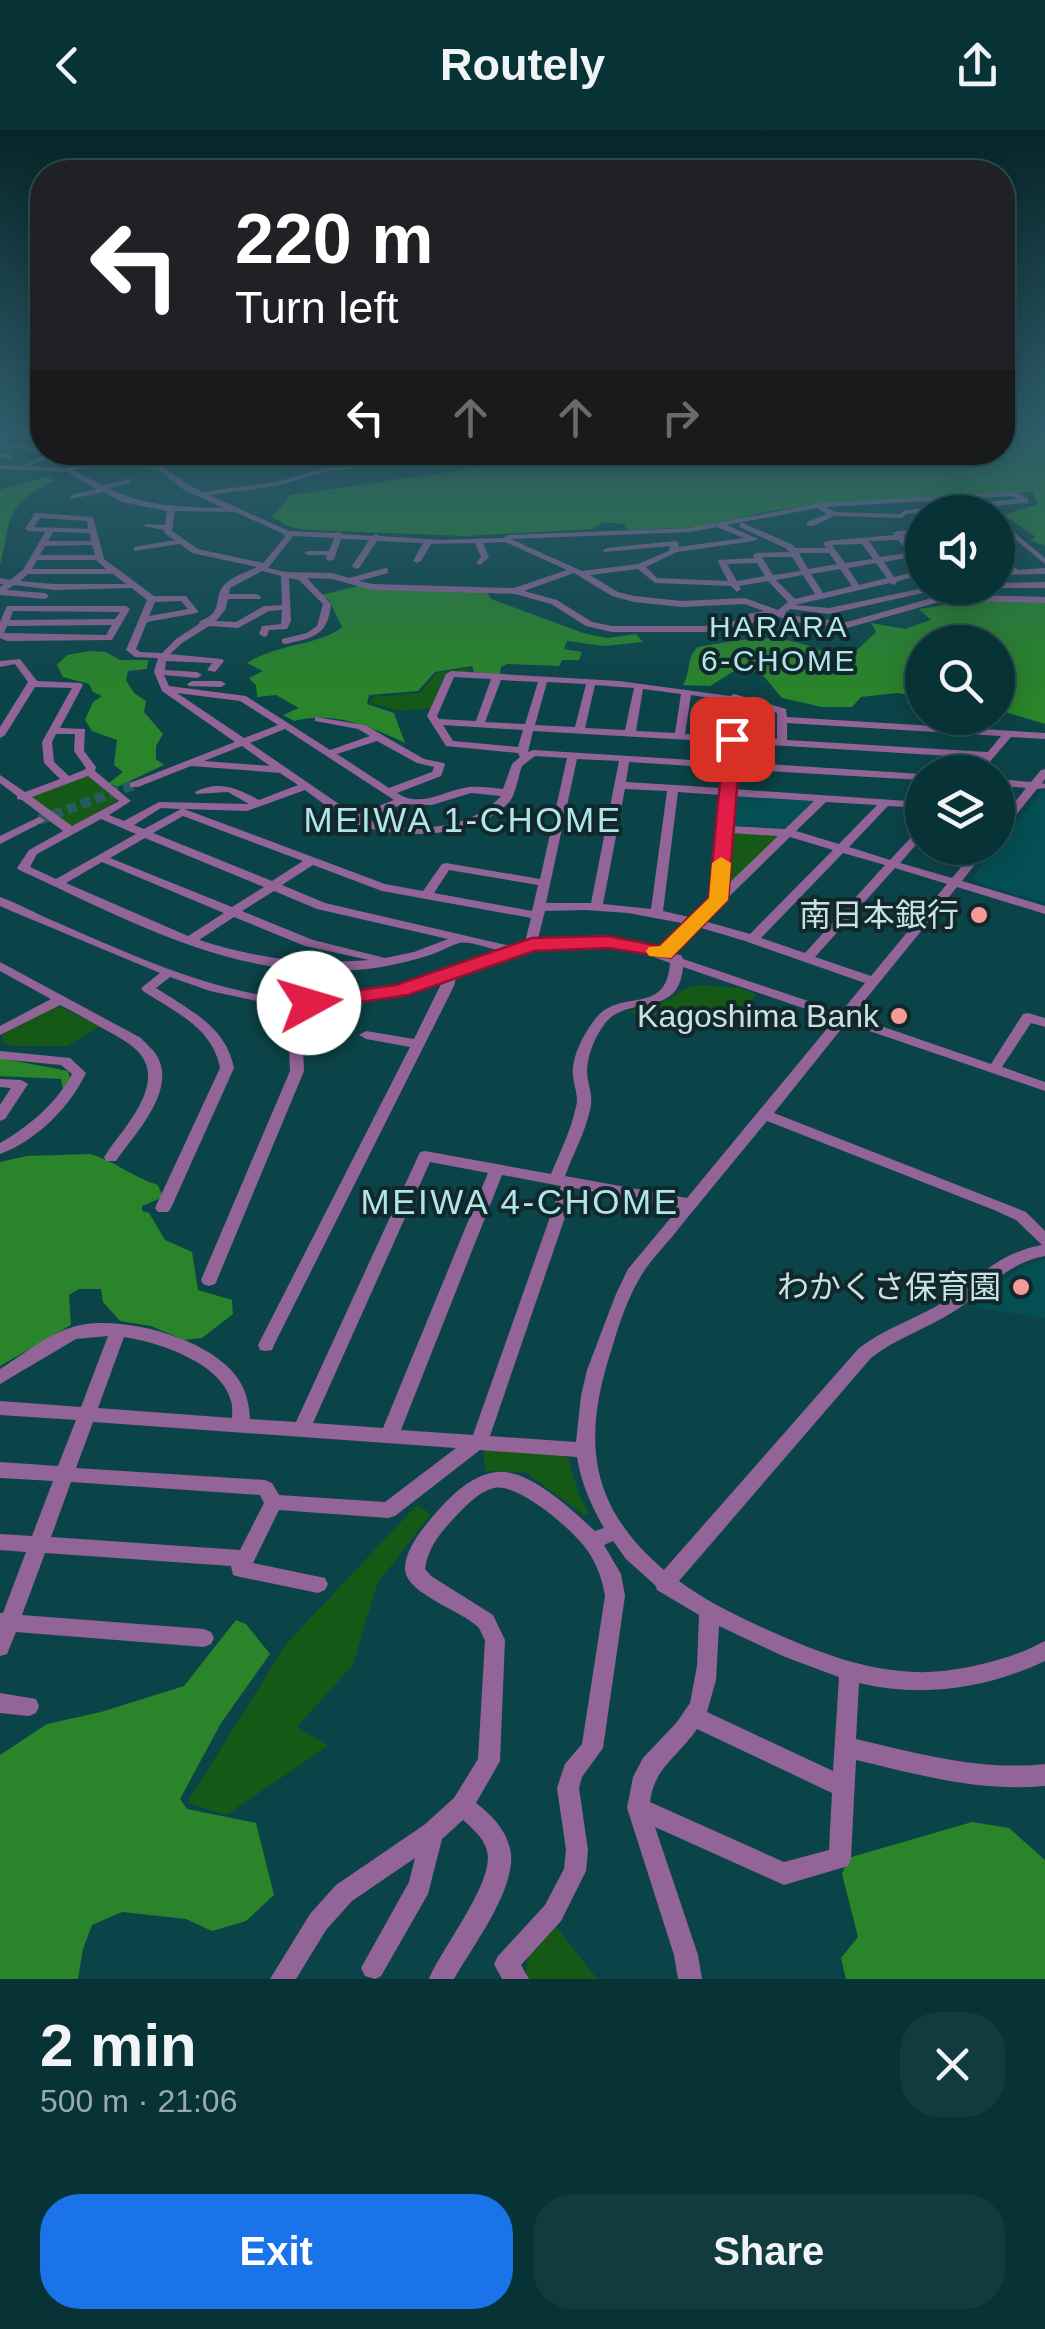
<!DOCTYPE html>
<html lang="en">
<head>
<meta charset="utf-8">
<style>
  :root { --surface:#083336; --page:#113b3e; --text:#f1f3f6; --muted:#98aaad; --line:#294e51; --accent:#1a73e8 }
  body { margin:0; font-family:Arial,"Noto Sans JP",sans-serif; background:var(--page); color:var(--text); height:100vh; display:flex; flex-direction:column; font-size:38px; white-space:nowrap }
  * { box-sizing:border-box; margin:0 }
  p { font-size:32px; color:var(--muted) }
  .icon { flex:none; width:55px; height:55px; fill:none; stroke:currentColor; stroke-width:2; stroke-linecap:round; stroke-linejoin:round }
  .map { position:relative; height:1849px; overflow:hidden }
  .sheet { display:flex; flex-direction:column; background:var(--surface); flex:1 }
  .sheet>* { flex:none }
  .banner { position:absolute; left:30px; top:30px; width:985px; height:305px; border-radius:40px; box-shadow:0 5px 25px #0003,0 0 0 2px var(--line); background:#202124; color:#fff; overflow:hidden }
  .fabs { position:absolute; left:905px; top:365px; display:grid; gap:20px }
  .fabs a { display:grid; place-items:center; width:110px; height:110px; border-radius:50%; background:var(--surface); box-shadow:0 5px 25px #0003,0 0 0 2px var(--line); font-size:50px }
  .pin { position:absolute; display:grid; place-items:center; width:85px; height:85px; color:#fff; margin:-42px; border-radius:20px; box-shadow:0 5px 15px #0006 }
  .me { position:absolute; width:110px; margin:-55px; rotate:84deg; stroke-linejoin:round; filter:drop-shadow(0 0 8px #0008) }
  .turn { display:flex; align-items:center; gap:35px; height:210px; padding:0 40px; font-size:45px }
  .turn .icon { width:130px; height:130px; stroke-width:2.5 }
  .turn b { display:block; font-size:70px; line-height:85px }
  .lanes { display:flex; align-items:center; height:95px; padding:0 40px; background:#0003; justify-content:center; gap:50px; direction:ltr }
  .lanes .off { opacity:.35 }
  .round { display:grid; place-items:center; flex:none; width:105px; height:105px; border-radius:40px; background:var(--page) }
  .summary { display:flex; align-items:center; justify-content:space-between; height:170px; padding:0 40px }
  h1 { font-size:60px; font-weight:700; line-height:75px }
  .action { display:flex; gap:20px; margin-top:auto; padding:20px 40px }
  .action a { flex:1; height:115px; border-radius:40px; background:var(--accent); color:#fff; font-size:40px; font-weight:700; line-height:115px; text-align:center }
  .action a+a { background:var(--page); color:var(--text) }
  header { display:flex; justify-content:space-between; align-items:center; height:130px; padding:0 40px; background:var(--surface); font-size:45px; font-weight:700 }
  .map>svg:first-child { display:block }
  .built { fill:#044f54 }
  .green { fill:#165917 }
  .forest { fill:#29842a }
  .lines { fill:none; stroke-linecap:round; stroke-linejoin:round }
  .minor-tunnel { stroke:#275c5f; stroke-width:10; stroke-dasharray:10 5; stroke-linecap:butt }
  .minor { fill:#936498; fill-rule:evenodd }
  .route { fill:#e11d48; stroke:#92132f; stroke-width:2.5 }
  .slow { fill:#f59e0b }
  .poi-dot { fill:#f59b97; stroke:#112729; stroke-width:4 }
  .labels { text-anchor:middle; stroke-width:8; stroke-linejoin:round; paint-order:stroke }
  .far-neighbourhood-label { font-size:30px; letter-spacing:2.5px; fill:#b0e6eb; stroke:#112729 }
  .poi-label { font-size:32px; fill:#c8e2e4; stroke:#112729; text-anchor:end }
  .neighbourhood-label { font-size:35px; letter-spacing:2.5px; fill:#b0e6eb; stroke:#112729 }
</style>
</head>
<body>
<header><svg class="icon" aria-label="back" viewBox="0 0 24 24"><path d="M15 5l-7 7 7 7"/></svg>Routely<svg class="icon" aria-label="share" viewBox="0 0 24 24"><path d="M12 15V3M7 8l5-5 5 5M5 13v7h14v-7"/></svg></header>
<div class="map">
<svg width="1045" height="1849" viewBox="0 0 1045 1849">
  <rect width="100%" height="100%" fill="#0b4448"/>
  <!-- built -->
  <g class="built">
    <path d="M1042,662H1045V773L978,753L972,747Z"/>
    <path d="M733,666L813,670L815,672L788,698L734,696Z"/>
    <path d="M1045,1130V1188L971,1177L1023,1136Z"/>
  </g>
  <!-- green -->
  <g class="green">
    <path d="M468,538L469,542L445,544L431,578L399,581L369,572L374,567L420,563L437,543Z"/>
    <path d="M90,645L119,669L77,695L68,696L29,668Z"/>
    <path d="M730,703L776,704L779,707L732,751L727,750Z"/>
    <path d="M700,855L740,858L756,864L736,898L627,882L668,870L685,859Z"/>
    <path d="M56,875L100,896L67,916H11L2,912L3,904Z"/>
    <path d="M483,1316L567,1325L579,1365L589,1383L583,1384L525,1342L485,1341Z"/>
    <path d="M417,1375L431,1384L377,1454L353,1535L297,1597L328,1616L226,1685L187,1673L286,1514Z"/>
    <path d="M554,1794L597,1849H528C521,1826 539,1812 554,1794Z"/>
  </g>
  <!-- forest -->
  <g class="forest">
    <path d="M1003,308H1045V416L1030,410L1036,407L1004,385L1038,374L1033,362L815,376L775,380L701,397L628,400L623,394L603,392L593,399L466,406L309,400L290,397L272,387L291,365L577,323L1002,322Z"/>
    <path d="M45,347L55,350C2,377 13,385 0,435V360Z"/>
    <path d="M358,456L487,462L491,469L586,504L608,508L636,504L643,512L604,516L567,511L564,519L582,522L579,530H562L559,536L507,534L501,537L500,545L474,542L472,536L435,542L418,561L369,565L367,574L394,583L405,613C369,596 335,581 294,591L283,585L299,578L276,565L257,567L256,555L249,548L263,541L247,533C276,514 324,514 342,497L329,470L321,465Z"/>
    <path d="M983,469L1045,473V594L998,580V512H922V567L897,563L861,567L852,577H822L782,568L760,542L734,541L710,556L683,555C691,542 686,527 698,517C757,507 781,501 838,528L856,521L876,502L871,493L905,499L931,490L919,479Z"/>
    <path d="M90,521L106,522L120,530H148L147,539L128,541L126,550L134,563L146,571L144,582L163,604L156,616V629L164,635L117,657L109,653L123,642L114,635L117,610L92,601L85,590L93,572L102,566L93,562L89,554L63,547L57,535L67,525Z"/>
    <path d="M0,928L68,941L71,952L63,960L61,949L0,946Z"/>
    <path d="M90,1024C115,1031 132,1047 158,1055L163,1067L142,1076V1081L149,1083L165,1110L192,1122L198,1160L232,1170L233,1184L202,1208L184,1210L151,1196L120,1191L103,1172L101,1159H79L69,1165L71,1195L0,1236V1032L27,1026Z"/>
    <path d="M236,1490L246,1494L270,1524L221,1593L180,1669L187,1679L256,1693L274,1765L246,1791L212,1801L186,1789L122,1782L92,1795L83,1819L78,1849H0V1625L47,1594L101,1582L184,1556Z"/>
    <path d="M972,1692L1009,1698L1045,1730V1849H846L841,1828L858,1807L842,1744L848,1728Z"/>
  </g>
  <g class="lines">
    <!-- minor-tunnel -->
    <path class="minor-tunnel" d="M39,690L134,655"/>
    <!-- minor -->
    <g class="minor">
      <path d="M0,301L42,306V310L0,304Z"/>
      <rect x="1002" y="302" width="43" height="4"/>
      <path d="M0,312L42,319L44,322L0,316Z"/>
      <path d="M51,322H61L30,336L66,338L110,329L102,322H110L117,328L144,322H161L128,330L153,335L207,327V331H204L163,337L190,356L203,362L276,352L330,337L459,322H486L330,341L276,356L209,365L289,401L335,403L339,402L343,404L372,406L376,404L380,406L442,410L504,408L508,405L690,398L821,373L1015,362L1028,369V373H1025L907,384L902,388L834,386L813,396H807V392L827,384L817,378L727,395L758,409L754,411L677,422L646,437L657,448L728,451L718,432L719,430L754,428L753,425L757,423L789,422L787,419L740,397V393H743L793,415L795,418H826L823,413L827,411L894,405L893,403L897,401L922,400V404L903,405L915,422L922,421V425L918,426L920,432H914L911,427L884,432L894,447L922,440V445L898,451L894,455L890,453L795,475L829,478L924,458H937L936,460L829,484L790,479L785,483L794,486L847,492L946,464L1045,467V473L946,470L847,498L792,492L774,485L755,488L753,493L750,494L705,502H612L586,496L551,474L515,464L373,460L332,449L307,448L331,474C328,506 313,508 285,514L282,513V509L307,503L317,496L323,474L299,450L289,448L291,491L287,499L269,500L267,506L264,507L259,504L262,496L281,494L282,480L269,481L238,498L209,496L182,513L170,524L222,529L224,531L215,542L207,540L212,533L166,531L165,540L197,542L202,545L197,548L164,545L169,556L246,566L330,620L370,606L358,599L315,591V587L365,595L424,629L444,633L445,635L441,646L397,663C421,679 445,660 469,657C480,656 493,658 503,659L512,634L520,627L518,623L446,616L427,586L446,544L451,541L619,551L730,566L734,564L786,579L787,587L1045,603V609L1011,607L981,642H971L983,628L736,613L734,632L922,644V650L734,639L733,659L922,672V678L888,676L849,717L890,730L918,700L922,699V708L900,733L952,748L977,718H988L962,751L1045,776V784L957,757L852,886L991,934L1023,884L1028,883L1045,888V897L1031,893L1002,937L1045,952V961L846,893L774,983L1026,1082L1045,1101V1126C1006,1133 985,1162 953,1182C926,1199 896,1208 871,1228L679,1451C703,1469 731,1483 759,1496C816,1522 878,1548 943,1541C970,1538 999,1531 1024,1521C1032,1518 1038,1514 1045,1511V1531C986,1559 922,1568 859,1553L856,1609C920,1624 980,1641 1045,1634V1656C979,1662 919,1645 856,1630L851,1728L848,1736L784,1755L655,1697L698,1825L702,1849H678L674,1825L627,1678L633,1647L643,1628L677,1592L690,1573L697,1536L699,1485L657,1460L655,1455L626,1429L613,1411L604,1415L621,1444L625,1466L603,1618L582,1647L579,1658L588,1720L586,1741L561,1791L521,1835L529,1849H502L494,1834L498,1826L545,1775L564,1739L566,1720L557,1658L565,1634L582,1614L605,1466C602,1448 596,1431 584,1416C569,1397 518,1353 494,1358C479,1361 466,1376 456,1386C441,1402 428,1417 425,1439L431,1446L493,1485L505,1510L500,1631L476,1673C493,1686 509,1703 511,1725C514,1762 472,1817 454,1849H429C442,1817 495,1752 487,1721C484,1708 472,1698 463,1690L442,1709L428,1764L381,1846L375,1849L365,1846L361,1838L409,1752L415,1728L352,1771L326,1800L296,1849H270L310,1784L336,1755L424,1695L454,1668L478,1629L485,1510C483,1507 480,1499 478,1497C462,1481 407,1464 405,1440C404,1421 422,1399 434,1385C450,1367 470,1345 497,1342C530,1339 572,1380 595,1401L604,1398C591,1375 581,1353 577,1327L480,1320L395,1386L388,1388L279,1380L253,1433L325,1448L328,1454L325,1460L318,1463L240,1447L233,1445L231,1436L45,1423L22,1485L204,1499L211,1502L214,1508L211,1514L204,1517L16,1502L7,1524L0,1526V1483H3L26,1422L0,1420V1404L32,1406L53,1351L0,1348V1332L58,1336L76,1290L0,1285V1271L81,1277L108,1206L76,1209L0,1254V1239C26,1223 50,1201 81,1195C125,1186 208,1208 236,1246C246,1259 249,1273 250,1289L296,1292L420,1022L425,1021L551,1044C560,1022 571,1000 576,977C579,965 574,958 573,946C571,927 584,903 596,888C622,857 666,887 670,833C656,828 641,821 625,818C563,807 514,820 457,844L454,856L274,1215L272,1220L266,1221L260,1220L258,1215L410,917L366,909L359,905L366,901L414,909L443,850C391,870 336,882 280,875V882L303,918L304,941L217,1150L215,1154L209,1156L203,1154L201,1150L290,941L289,918L266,882L267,873L210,861L170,847L156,858C189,880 226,896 234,938L171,1078L168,1082H158L155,1078L220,938C213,898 175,882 143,861L141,858L160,843L9,780L0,776V767C17,773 33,782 49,789C147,831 256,886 365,865C411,856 452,835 496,820C485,817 469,811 459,813C449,816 440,822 430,825C397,836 359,842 324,841C215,840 116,784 19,740L17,738L29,720L63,701L22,670L17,669V666L0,653V645L25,662L60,649L44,633L42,612L72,558L35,557L5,605L0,608V597L28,552L15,534L0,537V531L20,529L37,551L81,553L83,555L60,598L85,599L84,621L96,637L95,641L131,671L109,685L124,691L159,672L249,674L228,662L196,664L195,662C219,650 236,658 259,670L298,655L280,643L191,636L138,657H130V653L235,612L162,561L154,542L158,528L135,527L126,520L147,470L132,458L54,460L14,455L7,460L45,463L49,466L45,469L0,465V457L4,454H0V448L10,450L23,440L45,402L29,401L25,399L35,383H38L93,387L104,429L154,466H186L198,481L197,483L147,492L136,519L140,522L162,523L176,509L199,494L200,491C226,482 211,466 226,453C234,446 247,442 257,437L192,423L180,414L134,421V417L175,410L165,404L164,400L143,396L147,394L165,395L167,381L122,372L104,362L71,369V365L96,359L67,342L0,339V335L21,336ZM116,332L158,340L184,360L224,378C184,377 145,377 108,358L131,353V349L102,355L74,340ZM1013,366L1018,369L905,380L900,384L835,382L826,377ZM175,381L235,382L284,404L285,407L263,433L198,419L172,401ZM40,388L87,391L88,399L34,397ZM717,397L744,408L678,417L679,413L675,411L607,418L603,420L604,422L670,416L669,421L638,434L582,441L511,409L690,402ZM53,402L90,403L91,411H48ZM293,406L334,408L329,421H308L304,423L308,425H327L326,429L330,431L334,429L341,409L369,410L352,436L356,439L359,438L377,411L423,413L413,431L417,433L421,431L431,414L475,413L481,427L476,433L480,435L489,427L483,413L505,412L567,440L514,458L373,454L359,451L388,443V439L385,438L349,448L332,443L285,442L268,438ZM898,410L908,423L880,427L869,411ZM862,414L873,429L845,433L832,415ZM92,415L95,425H40L45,416ZM799,423H829L837,434L808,439ZM762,427H792L801,441L773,445ZM37,430H96L106,439H32ZM757,433L765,446L737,451L727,434ZM876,433L887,448L859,455L848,438ZM638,439L655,453L731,456L737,462L741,459L739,456L768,451L788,472L778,480L745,468L682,471L634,466L618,462L590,445ZM840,439L852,456L823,463L811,444ZM262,441L281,446L282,475L264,476L236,492L216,491L225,480L228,469H260L261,467L257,464H229L230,458ZM574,443L612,466L634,472L682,477L744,474L764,481L748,484L746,489L705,496H612L592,492L557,470L524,461ZM28,444H113L126,454H54L20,451ZM803,445L815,464L795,469L776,450ZM181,471L188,479L149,486L155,472ZM454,547L491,549L476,591L439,589L437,586ZM501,550L538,552L525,594L485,592ZM547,552L586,554L575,597L535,595ZM595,555L634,558L625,600L585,598ZM643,559L681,564L675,603L636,601ZM177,563L240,571L278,595L244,608ZM691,565L729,571L726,606L685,604ZM738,573L777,583V609L736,607ZM787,593L1001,606L988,622L787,610ZM443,595L523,600L518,617L453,611ZM285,599L394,670L355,685L250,613ZM533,601L725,612L724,632L533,620L528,622ZM56,604H75L74,621L86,638L84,640L69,646L54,632L52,612ZM377,611L417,633L434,637L432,642L389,658L337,624ZM242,616L270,636L204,631ZM535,626L567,628L540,749L446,733L442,734L423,761L385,754L184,679L247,681L305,660C319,670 334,683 350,691C390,712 479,709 510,671C516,663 518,647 522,636ZM577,629L619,631L591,773H546ZM629,632L723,638L722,658L626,652ZM88,646L119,671L72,696L32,667ZM625,659L667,661L651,779L603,774ZM678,662L721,665L713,768L693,788L663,781ZM471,663L501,666C470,702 407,703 365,689L403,674L432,675ZM732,666L814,671L785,699L730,696ZM826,672L877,675L839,714L796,701ZM161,678L181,679L144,699L134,695ZM183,686L303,731L272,751L153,703ZM101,689L136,704L56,749L30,737L37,724ZM730,703L778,706L726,756ZM790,707L833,720L750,804L704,791ZM145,708L264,757L232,777L110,728ZM843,723L885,735L805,823L761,808ZM102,732L224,783L188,806L66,753ZM313,735L382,761L531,788L525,812L510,816L325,773L282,755ZM895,738L947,754L871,846L815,827ZM449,740L538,755L532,781L434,763ZM274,761L317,779L448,809L414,822L385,828L313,810L242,781ZM585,780L628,783L687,794L659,821C620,807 579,804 538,809L545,781ZM234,787L305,816L369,830C305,835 260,829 199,810ZM698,797L745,811L865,853L841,882L683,829L681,825L670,824ZM683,837L835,889L687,1068L565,1046C573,1024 585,1003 590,980C593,968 590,961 588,950C584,931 595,905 607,891C632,865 679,888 683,837ZM767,991L994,1080L1016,1090L1042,1115C990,1125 977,1154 935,1177C909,1191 883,1200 859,1218L664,1440C588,1375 582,1309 612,1218C619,1194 628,1167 641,1146C651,1129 667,1114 679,1098C709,1062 738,1026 767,991ZM430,1032L488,1043L383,1298L313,1293ZM502,1045L561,1056L473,1305L401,1300ZM575,1058L679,1078L628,1139L616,1164L587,1240L581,1266L576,1312L490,1306ZM124,1207C158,1212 222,1233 231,1271C233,1277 232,1282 232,1288L98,1278ZM93,1292L456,1318L385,1372L279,1365L272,1353L265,1350L76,1338ZM71,1352L260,1365L264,1373L240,1420L51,1407ZM719,1496L785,1527L839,1547L833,1641L707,1582L716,1550ZM697,1599L832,1663L829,1720L784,1732L650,1672C654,1637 679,1626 697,1599Z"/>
      <path d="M0,323L13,325L14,327L10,329L0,327Z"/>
      <path d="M998,389L1045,428V434L998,395Z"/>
      <path d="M998,425L1018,440L1045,438V444L998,445V441L1009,440L998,431Z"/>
      <path d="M1045,452V458H995H998V453Z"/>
      <path d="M7,476H126L130,479L112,510L7,511L0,508V492ZM13,481L120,482L115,489L10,490ZM112,495L106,505L4,503L7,496Z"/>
      <path d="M192,551H221L226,554L221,557L189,556L187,554Z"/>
      <path d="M1045,639V649L1042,653L1045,654V658L1037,659L1002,702L998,703V693L1026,658L998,655V649L1031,652L1041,640Z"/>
      <path d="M39,687L45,690L43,692L0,714V706Z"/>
      <path d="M0,832L141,908C146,914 153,919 157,926C177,961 135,1003 116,1031H106L104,1027C116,1008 134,990 143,968C160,928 132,914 102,898C88,890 74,882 60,875L0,905V896L51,869L0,841Z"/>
      <path d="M0,921L70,928L86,943C70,977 36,1011 0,1024V1013C28,997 57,973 72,944L61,935L0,929Z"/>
      <path d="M0,949L21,950L28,954L5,989L0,991V975L11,958L0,957Z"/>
      <path d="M0,1563L36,1569L39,1576L36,1583L29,1586L0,1583Z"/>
    </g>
  </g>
  <!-- sky -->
  <linearGradient id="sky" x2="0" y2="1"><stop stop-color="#062528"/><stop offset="0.54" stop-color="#2e5c6a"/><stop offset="1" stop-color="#2e5c6a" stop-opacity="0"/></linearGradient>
  <rect width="1045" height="560" fill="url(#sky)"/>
  <!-- route -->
  <path class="route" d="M732,604L741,609L728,770L671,828L608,818L534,821L408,865L309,880L298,873L309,867L396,855L532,808L608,806L659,816L709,768L724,609Z"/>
  <!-- slow -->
  <path class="slow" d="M721,727L731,733L728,770L671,828L649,826L646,821L649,817L660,816L709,768L712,733Z"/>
  <!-- markers -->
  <g class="poi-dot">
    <circle cx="979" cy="785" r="10"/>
    <circle cx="899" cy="886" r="10"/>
    <circle cx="1021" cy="1157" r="10"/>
  </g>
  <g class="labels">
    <!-- far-neighbourhood labels -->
    <g class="far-neighbourhood-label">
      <text x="779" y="507">HARARA<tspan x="779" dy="34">6-CHOME</tspan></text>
    </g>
    <!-- poi labels -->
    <g class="poi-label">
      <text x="959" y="796">南日本銀行</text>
      <text x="879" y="897">Kagoshima Bank</text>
      <text x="1001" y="1168">わかくさ保育園</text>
    </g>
    <!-- neighbourhood labels -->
    <g class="neighbourhood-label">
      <text x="463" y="702">MEIWA 1-CHOME</text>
      <text x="520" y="1084">MEIWA 4-CHOME</text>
    </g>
  </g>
</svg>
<div class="fabs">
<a><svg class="icon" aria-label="sound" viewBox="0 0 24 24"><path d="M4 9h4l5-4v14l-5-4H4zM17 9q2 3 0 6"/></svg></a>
<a><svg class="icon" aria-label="search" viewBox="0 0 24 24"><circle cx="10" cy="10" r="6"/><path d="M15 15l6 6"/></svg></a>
<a><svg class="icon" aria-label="layers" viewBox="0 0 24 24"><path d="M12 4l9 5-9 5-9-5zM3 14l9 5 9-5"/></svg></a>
</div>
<div class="pin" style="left:732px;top:609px;background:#d93025"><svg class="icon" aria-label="arrive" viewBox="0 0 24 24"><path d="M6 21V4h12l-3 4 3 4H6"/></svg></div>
<svg class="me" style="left:309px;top:873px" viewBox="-20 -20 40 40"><circle r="19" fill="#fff"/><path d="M0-13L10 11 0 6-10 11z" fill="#e11d48"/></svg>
<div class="banner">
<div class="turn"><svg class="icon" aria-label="left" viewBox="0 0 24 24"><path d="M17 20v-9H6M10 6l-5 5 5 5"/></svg><div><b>220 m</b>Turn left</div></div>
<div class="lanes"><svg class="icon" aria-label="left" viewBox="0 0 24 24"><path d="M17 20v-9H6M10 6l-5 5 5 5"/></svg><svg class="icon off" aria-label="ahead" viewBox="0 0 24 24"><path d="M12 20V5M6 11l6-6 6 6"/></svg><svg class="icon off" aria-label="ahead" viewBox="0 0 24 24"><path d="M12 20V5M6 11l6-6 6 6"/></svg><svg class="icon off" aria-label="right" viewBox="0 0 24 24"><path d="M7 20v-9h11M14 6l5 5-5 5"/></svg></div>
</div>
</div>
<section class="sheet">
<div class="summary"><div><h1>2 min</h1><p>500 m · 21:06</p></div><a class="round"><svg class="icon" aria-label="close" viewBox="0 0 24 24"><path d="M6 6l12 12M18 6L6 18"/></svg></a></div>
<div class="action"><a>Exit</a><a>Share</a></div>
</section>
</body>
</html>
